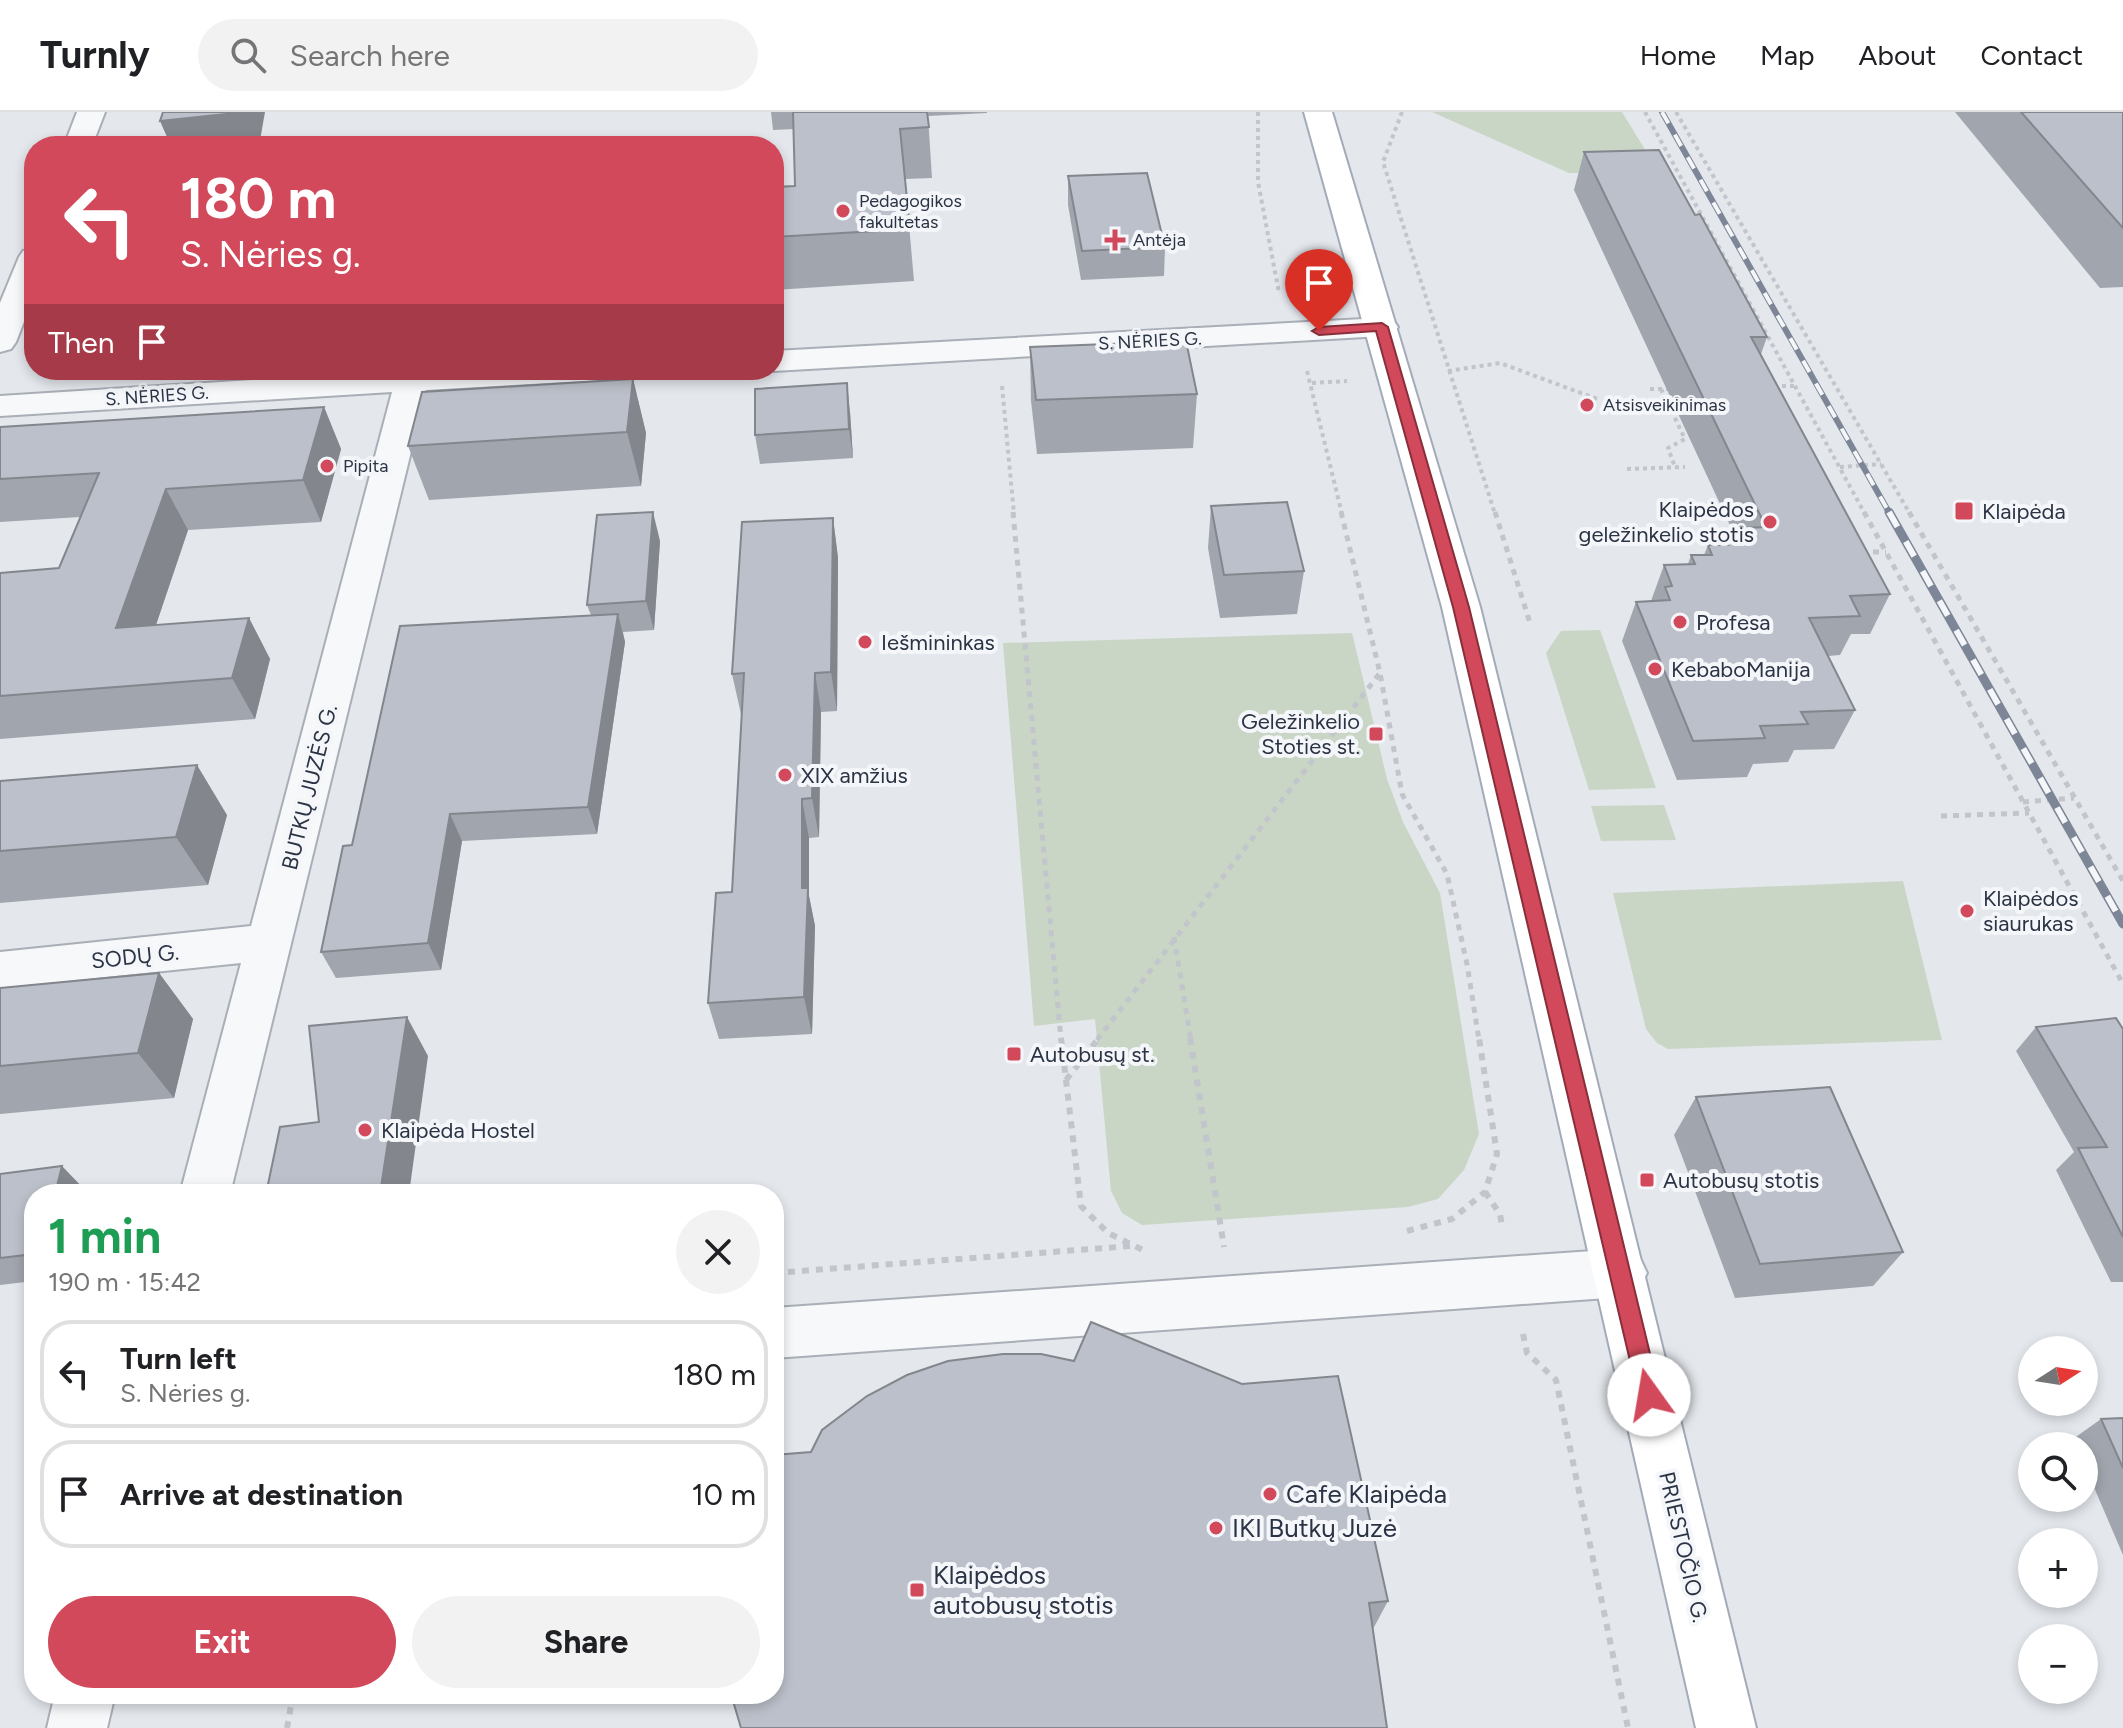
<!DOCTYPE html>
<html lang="en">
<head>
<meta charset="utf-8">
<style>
  :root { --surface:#fff; --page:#f2f2f2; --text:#202124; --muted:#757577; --line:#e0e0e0; --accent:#d1495b }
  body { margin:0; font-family:Figtree,sans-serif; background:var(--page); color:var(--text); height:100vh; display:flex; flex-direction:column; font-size:30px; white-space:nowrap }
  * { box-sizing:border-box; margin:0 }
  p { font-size:26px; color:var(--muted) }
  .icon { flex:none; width:44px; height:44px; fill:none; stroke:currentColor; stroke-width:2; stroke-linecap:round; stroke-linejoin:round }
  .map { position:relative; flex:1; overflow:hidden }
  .panel { position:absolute; left:24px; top:1072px; width:760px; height:520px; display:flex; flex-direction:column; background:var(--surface); border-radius:32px; box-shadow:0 4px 12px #0003 }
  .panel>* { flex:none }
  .hud { position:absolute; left:24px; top:24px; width:760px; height:244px; border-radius:32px; box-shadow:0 4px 12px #0003; background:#d1495b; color:#fff; overflow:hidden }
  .needle { width:52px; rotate:78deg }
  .controls { position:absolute; left:2018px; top:1224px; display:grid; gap:16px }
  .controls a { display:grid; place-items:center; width:80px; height:80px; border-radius:50%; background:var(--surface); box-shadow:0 4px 12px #0003; font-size:40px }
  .pin { position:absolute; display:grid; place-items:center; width:68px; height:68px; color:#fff; margin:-82px -34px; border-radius:50% 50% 50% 0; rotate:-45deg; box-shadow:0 0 8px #0007 }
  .pin .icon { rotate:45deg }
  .me { position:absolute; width:88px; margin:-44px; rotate:347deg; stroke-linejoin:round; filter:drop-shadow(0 0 6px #0008) }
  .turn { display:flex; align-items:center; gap:28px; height:168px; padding:0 24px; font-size:36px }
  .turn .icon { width:104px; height:104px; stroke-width:2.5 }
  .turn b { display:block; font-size:56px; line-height:68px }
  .then { display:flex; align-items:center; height:76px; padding:0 24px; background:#0003; gap:16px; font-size:30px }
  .round { display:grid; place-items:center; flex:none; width:84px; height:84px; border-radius:42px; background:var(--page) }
  .headline { display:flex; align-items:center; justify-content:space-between; height:136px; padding:0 24px }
  h1 { font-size:48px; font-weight:700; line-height:60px; color:#1e9e55 }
  .action { display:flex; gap:16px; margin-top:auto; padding:16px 24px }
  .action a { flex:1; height:92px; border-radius:48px; background:var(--accent); color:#fff; font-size:32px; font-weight:700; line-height:92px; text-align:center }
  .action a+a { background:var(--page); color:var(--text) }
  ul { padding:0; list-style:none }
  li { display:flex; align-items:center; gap:24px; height:108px; margin:0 16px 12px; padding:0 8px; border:4px solid var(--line); border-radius:32px }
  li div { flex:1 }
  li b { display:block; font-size:30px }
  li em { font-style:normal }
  header { display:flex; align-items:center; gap:48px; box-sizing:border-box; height:112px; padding:0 40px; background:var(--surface); border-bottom:2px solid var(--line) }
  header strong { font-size:38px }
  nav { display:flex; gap:44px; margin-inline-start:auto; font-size:28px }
  .search { width:560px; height:72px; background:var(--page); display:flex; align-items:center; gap:20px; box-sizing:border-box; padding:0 28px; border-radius:44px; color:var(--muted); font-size:30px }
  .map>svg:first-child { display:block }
  .green { fill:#c9d6c5 }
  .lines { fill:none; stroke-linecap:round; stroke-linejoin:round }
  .minor-casing { stroke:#a9aeb7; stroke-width:4 }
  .major-casing { stroke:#a3abb8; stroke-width:4 }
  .path-far2 { stroke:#c2c5cb; stroke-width:4; stroke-dasharray:4 4; stroke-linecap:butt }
  .path-far1 { stroke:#c2c5cb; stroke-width:5; stroke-dasharray:6 6; stroke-linecap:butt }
  .path { stroke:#c2c5cb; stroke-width:6; stroke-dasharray:7 7; stroke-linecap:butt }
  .minor { fill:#f7f8fa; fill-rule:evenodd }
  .major { fill:#fff; fill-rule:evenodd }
  .rail-far1-casing { stroke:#7d8696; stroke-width:6 }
  .rail-casing { stroke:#7d8696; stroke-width:9 }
  .rail-far1 { stroke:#f4f6f9; stroke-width:4; stroke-dasharray:13; stroke-linecap:butt }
  .rail { stroke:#f4f6f9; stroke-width:6; stroke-dasharray:17; stroke-linecap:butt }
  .wall { fill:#a1a5ae }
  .shaded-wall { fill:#83868d }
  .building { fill:#bbc0ca; stroke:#83868d; stroke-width:2 }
  .route { fill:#d1495b; stroke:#882f3b; stroke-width:2 }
  .poi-dot { fill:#d1495b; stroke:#f4f6f9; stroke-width:3 }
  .labels { text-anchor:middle; stroke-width:8; stroke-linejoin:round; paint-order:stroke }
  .far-poi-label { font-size:18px; fill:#2b3445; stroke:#f4f6f9; text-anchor:start }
  .far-street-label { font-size:18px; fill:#2b3445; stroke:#f4f6f9 }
  .poi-label { font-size:22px; fill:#2b3445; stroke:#f4f6f9; text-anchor:start }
  .street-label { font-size:22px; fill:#2b3445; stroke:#f4f6f9 }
  .near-poi-label { font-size:26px; fill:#2b3445; stroke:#f4f6f9; text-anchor:start }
</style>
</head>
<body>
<header>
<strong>Turnly</strong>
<div class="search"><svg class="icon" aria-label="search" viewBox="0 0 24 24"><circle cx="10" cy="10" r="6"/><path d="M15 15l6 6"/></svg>Search here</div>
<nav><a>Home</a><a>Map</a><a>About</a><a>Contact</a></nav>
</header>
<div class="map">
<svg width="2123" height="1616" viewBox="0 0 2123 1616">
  <rect width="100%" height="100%" fill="#e4e7ec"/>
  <!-- green -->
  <g class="green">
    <path d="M1432,0H1622L1660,62L1569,61Z"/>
    <path d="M1600,518L1656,676L1589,678L1546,541L1561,519Z"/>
    <path d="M1352,521L1387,667L1403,710L1440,781L1479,1022L1464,1058L1438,1087L1408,1095L1142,1113L1122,1101L1111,1079L1095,907L1034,914L1003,531Z"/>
    <path d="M1664,693L1676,728L1601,729L1591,694Z"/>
    <path d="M1903,769L1942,928L1668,937L1657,931L1646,917L1613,781Z"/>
  </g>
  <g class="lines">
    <!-- minor casing -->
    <g class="minor-casing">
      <g id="minor">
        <path d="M77,0H105L92,34H64Z"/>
        <path d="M34,136V184L16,230L11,237L0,240V191L19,145L23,139Z"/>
        <path d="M1382,206L1393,208L1398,215L1393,222L1382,224L774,259L771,258H774V239Z"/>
        <path d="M409,258H618L613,265L602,268L426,278L230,1082H180L241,851L0,876V840L251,814L392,280L0,304V284Z"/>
        <path d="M1621,1137L1639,1144L1647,1161L1639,1178L1621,1185L774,1246V1196Z"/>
        <path d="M55,1582H115L107,1616H47Z"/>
      </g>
    </g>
    <!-- major casing -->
    <g class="major-casing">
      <path id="major" d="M1304,0H1332L1480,495L1756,1616H1696L1442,495Z"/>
    </g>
    <!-- path-far2 -->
    <g class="path-far2">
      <path d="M1258,0V70L1279,181"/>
      <path d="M1402,0L1383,50L1495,402"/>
      <path d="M1645,0L1865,402"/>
      <path d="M1676,0L1910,402"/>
      <path d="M1307,259L1342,402"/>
      <path d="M1448,259L1500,251L1600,288"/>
      <path d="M1312,271L1347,269"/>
      <path d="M1002,274L1014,402"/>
      <path d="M1774,274H1795"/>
      <path d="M1650,277H1673"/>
      <path d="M1661,277L1685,327L1668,336L1675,355"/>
      <path d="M1840,355L1881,352"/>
      <path d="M1627,357L1685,355"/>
    </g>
    <!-- path-far1 -->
    <g class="path-far1">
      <path d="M1013,400L1061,928"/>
      <path d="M1341,400L1380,561L1402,682L1447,762L1467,852L1479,928"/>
      <path d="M1495,400L1530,511"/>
      <path d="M1864,400L2123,872"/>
      <path d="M1909,400L2123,769"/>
      <path d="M1861,440H1886"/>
      <path d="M2023,690L2074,686"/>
      <path d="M1941,704L2029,701"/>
      <path d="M1174,825L1191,928"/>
      <path d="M1097,928L1380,561"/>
    </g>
    <!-- path -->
    <g class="path">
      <path d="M1061,926L1081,1094L1108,1121L1143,1138"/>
      <path d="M1190,926L1224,1135"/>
      <path d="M1066,968L1099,926"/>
      <path d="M1485,1080L1500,1102L1502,1114"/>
      <path d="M1407,1119L1452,1107L1485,1080L1497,1042L1479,926"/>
      <path d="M774,1161L1131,1134"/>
      <path d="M1523,1222L1527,1241L1556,1268L1628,1616"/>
      <path d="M287,1616L293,1582"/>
    </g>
    <!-- minor -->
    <use href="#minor" class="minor"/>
    <!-- major -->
    <use href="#major" class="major"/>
    <!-- rail-far1 casing -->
    <g class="rail-far1-casing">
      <path id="rail-far1" d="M1662,0L1890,402"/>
    </g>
    <!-- rail casing -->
    <g class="rail-casing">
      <path id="rail" d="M1889,400L2123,812"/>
    </g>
    <!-- rail-far1 -->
    <use href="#rail-far1" class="rail-far1"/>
    <!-- rail -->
    <use href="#rail" class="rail"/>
  </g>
  <!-- wall -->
  <g class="wall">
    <path d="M771,0H987V1L928,4L932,66L905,67L914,169L774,178V75L795,74L794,17L773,18Z"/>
    <path d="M1955,0H2123V175L2100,176Z"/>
    <path d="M1584,40L1695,103L1767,225L1761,242L1890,482L1870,522H1851L1840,543L1828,544L1855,598L1834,637L1794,638L1788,650L1753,652L1747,665L1677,668L1622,529L1636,490L1651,489L1664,453L1688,452L1691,443H1704L1708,433H1721L1724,424H1735L1574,78Z"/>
    <path d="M1068,64L1165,135L1164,164L1081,168L1068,93Z"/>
    <path d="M1030,235L1197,282L1193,336L1037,342L1031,289Z"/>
    <path d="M633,267L646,321L641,374L429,388L408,334Z"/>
    <path d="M324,295L341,337L321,410L188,418L156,513L249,506L270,547L255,607L0,627V461L59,456L80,405L0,410V315Z"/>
    <path d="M850,300L853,346L760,352L755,323Z"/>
    <path d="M1211,394L1304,459L1297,502L1220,506L1208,436Z"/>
    <path d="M833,406L838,446L837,599L821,600L819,725L809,726V784L815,814L812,922L719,927L708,891L732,780L742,602H741L732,562Z"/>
    <path d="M660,429L654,518L623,520L625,530L597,722L462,729L441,858L336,866L321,840L352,733L591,503L587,493Z"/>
    <path d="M0,669L227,703L208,773L0,791Z"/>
    <path d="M159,861L193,907L174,986L0,1002V876Z"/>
    <path d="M2036,915L2123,917V1170H2111L2056,1058L2074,1040L2016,939Z"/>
    <path d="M1696,985L1903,1140L1873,1174L1735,1186L1674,1023Z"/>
    <path d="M0,1062L86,1079L85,1082H34V1169L0,1173Z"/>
    <path d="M2123,1306V1443L2084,1352V1334H2076L2073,1327L2101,1307Z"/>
    <path d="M774,1343L1388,1489L1373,1517Z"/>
  </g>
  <!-- shaded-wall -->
  <g class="shaded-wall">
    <path d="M227,0H265L259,34H171L160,9Z"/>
    <path d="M633,267L646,321L641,374L627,320Z"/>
    <path d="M847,271L850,300L853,346L849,317Z"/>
    <path d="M324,295L341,337L321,410L303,368Z"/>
    <path d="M166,377L188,418L141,557L116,516Z"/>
    <path d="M653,400L660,429L654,518L646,489Z"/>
    <path d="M833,406L838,446L837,599L831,560Z"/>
    <path d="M618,502L625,530L597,722L588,695Z"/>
    <path d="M249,506L270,547L255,607L232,566Z"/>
    <path d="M815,561L821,600L819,725L812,686Z"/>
    <path d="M197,653L227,703L208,773L176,725Z"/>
    <path d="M802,687L809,726V784L815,814L812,922L804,885Z"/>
    <path d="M450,702L462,729L441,858L428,831Z"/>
    <path d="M159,861L193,907L174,986L138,941Z"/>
    <path d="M407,905L428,944L409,1082H380Z"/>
    <path d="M62,1054L86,1079L85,1082H55Z"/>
  </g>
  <!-- building -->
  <g class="building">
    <path d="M163,0H227L226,2L160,9Z"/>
    <path d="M793,0H927L929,15L900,17L910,117L774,125V75L795,74Z"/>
    <path d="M2021,0H2123V116Z"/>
    <path d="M1659,38L1695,103L1700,102L1767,225H1751L1890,482L1850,484L1860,504L1809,506L1855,598L1801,600L1808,612L1760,614L1765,626L1693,629L1636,490L1670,488L1665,475L1672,474L1664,453L1695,452L1691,443H1712L1708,433H1728L1724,424H1747L1744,416L1766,415L1584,40Z"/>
    <path d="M1147,61L1165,135L1082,139L1068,64Z"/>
    <path d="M1186,229L1197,282L1036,288L1030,235Z"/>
    <path d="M633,267L627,320L408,334L422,280Z"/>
    <path d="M847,271L849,317L755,323V277Z"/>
    <path d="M324,295L303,368L166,377L116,516L249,506L232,566L0,584V461L59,456L99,361L0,367V315Z"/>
    <path d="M1287,390L1304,459L1224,463L1211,394Z"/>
    <path d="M653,400L646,489L587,493L597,403Z"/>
    <path d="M833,406L831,560L815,561L812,686L802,687V776H808L804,885L708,891L716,781L732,780L744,561L732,562L742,410Z"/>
    <path d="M618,502L588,695L450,702L428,831L321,840L343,734L352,733L400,514Z"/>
    <path d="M197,653L176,725L0,739V669Z"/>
    <path d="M159,861L138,941L0,954V876Z"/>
    <path d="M407,905L380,1082H266L280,1015L319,1010L309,914Z"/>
    <path d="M2116,906L2123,917V1125L2078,1036L2107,1035L2036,915Z"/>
    <path d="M1830,975L1903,1140L1760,1152L1696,985Z"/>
    <path d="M62,1054L55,1082H34V1142L0,1146V1062Z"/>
    <path d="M1091,1210L1242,1272L1338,1264L1388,1489L1369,1491L1387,1616H741L731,1582H774V1343L811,1340L822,1318L867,1284L907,1263L948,1249L1003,1242H1041L1074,1249Z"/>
    <path d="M2123,1306V1356L2101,1307Z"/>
  </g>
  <!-- route -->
  <path class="route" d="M1382,211L1388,215L1469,495L1660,1283L1657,1291L1649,1294L1641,1291L1638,1283L1453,495L1376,219L1319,223L1312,219L1319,215Z"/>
  <!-- markers -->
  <g class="poi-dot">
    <circle cx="843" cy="99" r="8"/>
    <path d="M1111 116h8v8h8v8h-8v8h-8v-8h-8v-8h8z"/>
    <circle cx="1587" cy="293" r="8"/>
    <circle cx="327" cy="354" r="8"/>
    <rect x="1954" y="389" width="20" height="20" rx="4"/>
    <circle cx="1770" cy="410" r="8"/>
    <circle cx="1680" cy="510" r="8"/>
    <circle cx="865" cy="530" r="8"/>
    <circle cx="1655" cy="557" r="8"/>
    <rect x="1368" y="614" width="16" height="16" rx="4"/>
    <circle cx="785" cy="663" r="8"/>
    <circle cx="1967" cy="799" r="8"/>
    <rect x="1006" y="934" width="16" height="16" rx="4"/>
    <circle cx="365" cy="1018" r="8"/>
    <rect x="1639" y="1060" width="16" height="16" rx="4"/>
    <circle cx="1270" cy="1382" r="8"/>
    <circle cx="1216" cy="1416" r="8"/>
    <rect x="909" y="1470" width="16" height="16" rx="4"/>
  </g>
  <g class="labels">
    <!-- far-poi labels -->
    <g class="far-poi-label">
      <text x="859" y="95">Pedagogikos<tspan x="859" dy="21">fakultetas</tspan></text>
      <text x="1133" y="134">Antėja</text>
      <text x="1603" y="299">Atsisveikinimas</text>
      <text x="343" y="360">Pipita</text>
    </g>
    <!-- far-street labels -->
    <g class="far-street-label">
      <text transform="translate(1150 229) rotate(-3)" y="6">S. NĖRIES G.</text>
      <text transform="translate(157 284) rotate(-4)" y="6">S. NĖRIES G.</text>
    </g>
    <!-- poi labels -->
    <g class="poi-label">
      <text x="1754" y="405" text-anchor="end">Klaipėdos<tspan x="1754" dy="25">geležinkelio stotis</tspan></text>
      <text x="1982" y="407">Klaipėda</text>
      <text x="1696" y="518">Profesa</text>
      <text x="881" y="538">Iešmininkas</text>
      <text x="1671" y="565">KebaboManija</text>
      <text x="1360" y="617" text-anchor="end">Geležinkelio<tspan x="1360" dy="25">Stoties st.</tspan></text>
      <text x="801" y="671">XIX amžius</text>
      <text x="1983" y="794">Klaipėdos<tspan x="1983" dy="25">siaurukas</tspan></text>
      <text x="1030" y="950">Autobusų st.</text>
      <text x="381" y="1026">Klaipėda Hostel</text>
      <text x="1663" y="1076">Autobusų stotis</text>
    </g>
    <!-- street labels -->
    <g class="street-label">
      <text transform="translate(309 675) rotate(-76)" y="8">BUTKŲ JUZĖS G.</text>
      <text transform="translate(135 844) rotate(-6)" y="8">SODŲ G.</text>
      <text transform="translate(1684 1435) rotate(77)" y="8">PRIESTOČIO G.</text>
    </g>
    <!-- near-poi labels -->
    <g class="near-poi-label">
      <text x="1286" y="1391">Cafe Klaipėda</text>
      <text x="1232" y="1425">IKI Butkų Juzė</text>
      <text x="933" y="1472">Klaipėdos<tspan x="933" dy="30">autobusų stotis</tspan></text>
    </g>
  </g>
</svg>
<div class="controls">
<a><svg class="needle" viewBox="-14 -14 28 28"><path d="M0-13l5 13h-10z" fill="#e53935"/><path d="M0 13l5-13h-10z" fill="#757577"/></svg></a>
<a><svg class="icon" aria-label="search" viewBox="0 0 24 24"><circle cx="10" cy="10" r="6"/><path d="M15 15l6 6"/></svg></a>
<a>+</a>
<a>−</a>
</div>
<div class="pin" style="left:1319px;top:219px;background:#d93025"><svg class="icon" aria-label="arrive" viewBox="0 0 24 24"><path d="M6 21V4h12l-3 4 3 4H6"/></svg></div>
<svg class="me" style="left:1649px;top:1283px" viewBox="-20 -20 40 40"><circle r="19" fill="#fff"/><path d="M0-13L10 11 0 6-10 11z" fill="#d1495b"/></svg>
<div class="hud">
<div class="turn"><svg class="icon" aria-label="left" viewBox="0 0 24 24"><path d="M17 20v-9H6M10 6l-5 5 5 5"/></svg><div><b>180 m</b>S. Nėries g.</div></div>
<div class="then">Then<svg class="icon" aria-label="arrive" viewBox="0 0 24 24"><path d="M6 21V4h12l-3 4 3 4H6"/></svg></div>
</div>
<section class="panel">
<div class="headline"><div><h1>1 min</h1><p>190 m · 15:42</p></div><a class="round"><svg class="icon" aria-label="close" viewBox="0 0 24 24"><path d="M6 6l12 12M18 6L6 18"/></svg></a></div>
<ul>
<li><svg class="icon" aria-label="left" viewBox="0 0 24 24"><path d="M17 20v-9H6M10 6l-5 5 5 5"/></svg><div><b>Turn left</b><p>S. Nėries g.</p></div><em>180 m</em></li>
<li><svg class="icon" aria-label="arrive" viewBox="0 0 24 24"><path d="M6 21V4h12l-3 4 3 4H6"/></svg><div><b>Arrive at destination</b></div><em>10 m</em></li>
</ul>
<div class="action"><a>Exit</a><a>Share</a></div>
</section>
</div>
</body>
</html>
